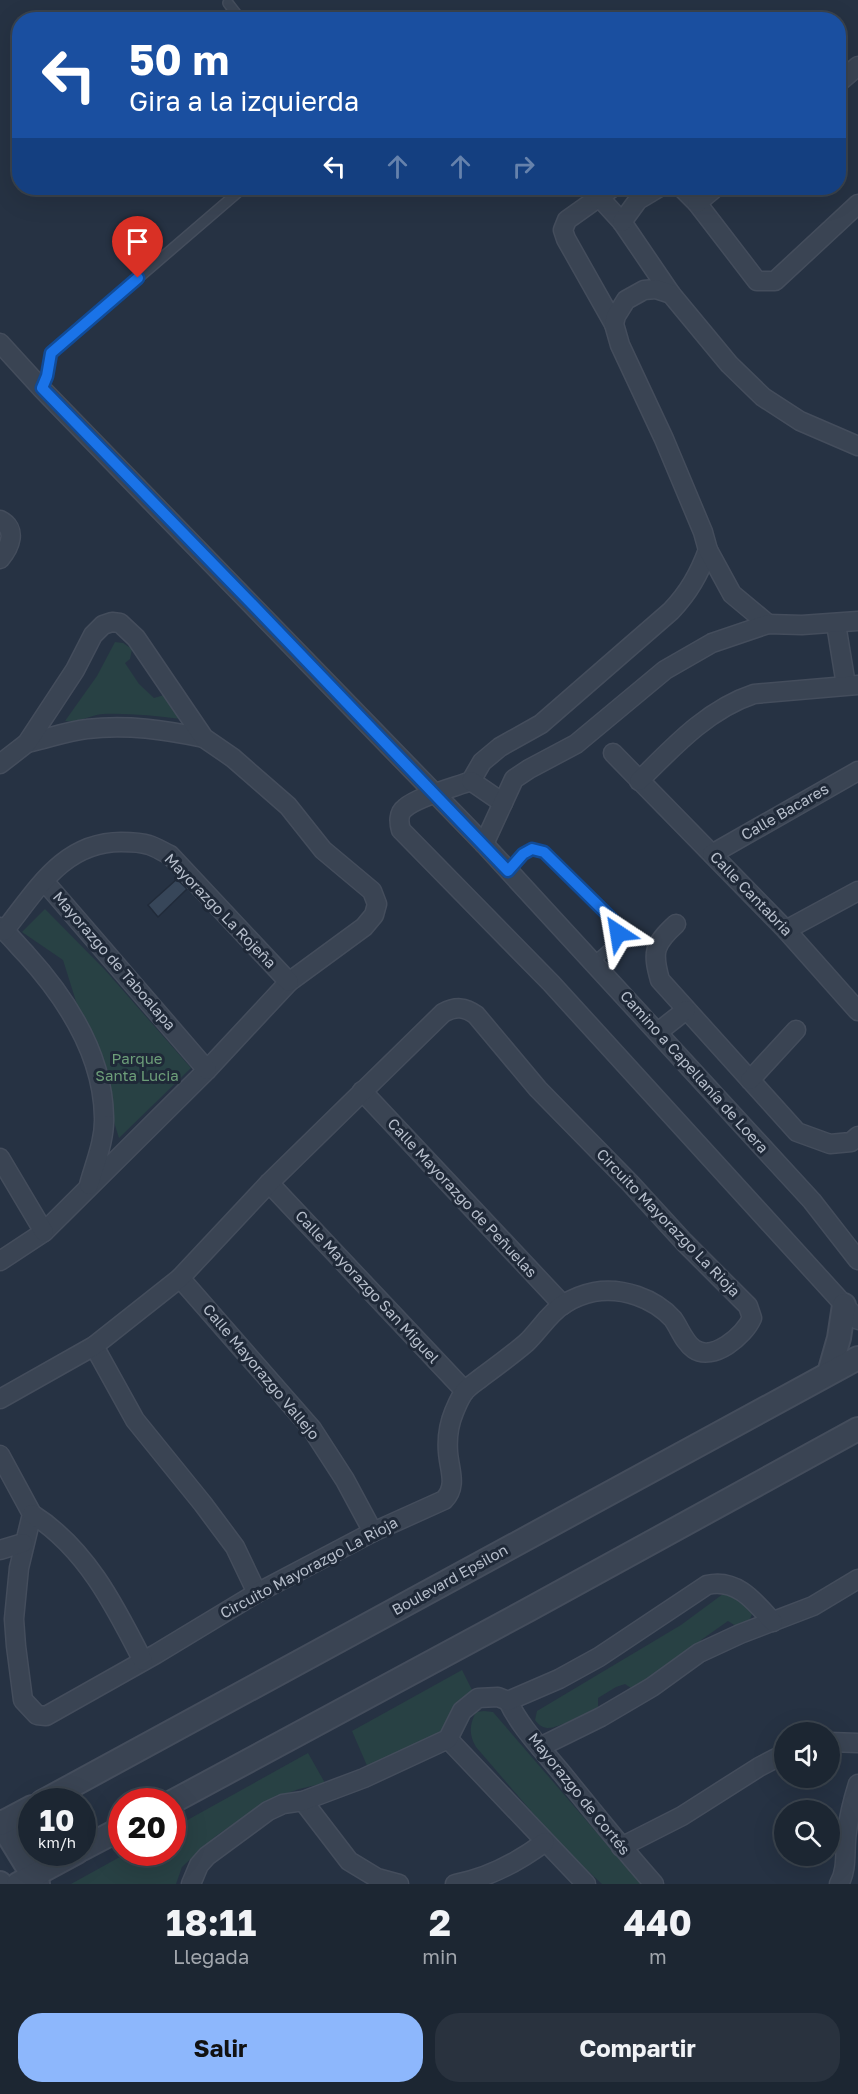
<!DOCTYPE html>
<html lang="es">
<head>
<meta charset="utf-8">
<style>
  :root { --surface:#1c2632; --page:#29323e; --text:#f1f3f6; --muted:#a0a5ac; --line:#3a434d; --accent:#8db7fc }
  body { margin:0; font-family:"Golos Text",sans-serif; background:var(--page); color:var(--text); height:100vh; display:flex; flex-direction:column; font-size:22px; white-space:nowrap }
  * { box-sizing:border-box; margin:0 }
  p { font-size:20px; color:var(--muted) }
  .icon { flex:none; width:33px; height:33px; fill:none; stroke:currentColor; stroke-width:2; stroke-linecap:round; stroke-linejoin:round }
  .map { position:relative; height:1884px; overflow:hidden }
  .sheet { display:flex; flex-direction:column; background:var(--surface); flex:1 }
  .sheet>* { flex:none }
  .hud { position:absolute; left:12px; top:12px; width:834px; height:183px; border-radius:24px; box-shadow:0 6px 24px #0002,0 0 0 2px var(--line); background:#1a4fa0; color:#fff; overflow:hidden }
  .buttons { position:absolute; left:774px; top:1722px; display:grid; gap:12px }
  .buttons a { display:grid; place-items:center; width:66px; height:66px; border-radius:50%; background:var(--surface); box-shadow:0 6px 24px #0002,0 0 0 2px var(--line); font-size:30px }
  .speed { position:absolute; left:18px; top:1788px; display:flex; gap:12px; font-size:30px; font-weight:700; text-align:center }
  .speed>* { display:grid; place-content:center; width:78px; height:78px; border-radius:50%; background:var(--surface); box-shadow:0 6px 24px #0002,0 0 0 2px var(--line); line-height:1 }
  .speed small { font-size:15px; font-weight:400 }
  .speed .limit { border:9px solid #d22; background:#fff; color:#111 }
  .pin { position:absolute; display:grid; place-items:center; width:51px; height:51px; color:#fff; margin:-62px -26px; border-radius:50% 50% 50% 0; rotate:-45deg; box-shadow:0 0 6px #0007 }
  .pin .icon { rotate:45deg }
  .me { position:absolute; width:66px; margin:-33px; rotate:327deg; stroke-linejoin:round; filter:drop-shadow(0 0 4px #0008) }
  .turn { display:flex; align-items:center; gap:21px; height:126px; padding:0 18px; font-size:27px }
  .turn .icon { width:78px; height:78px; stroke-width:2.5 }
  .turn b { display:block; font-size:42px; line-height:51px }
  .lanes { display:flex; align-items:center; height:57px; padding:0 18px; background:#0003; justify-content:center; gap:30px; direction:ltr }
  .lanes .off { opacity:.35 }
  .eta { display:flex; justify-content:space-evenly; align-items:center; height:102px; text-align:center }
  .eta b { font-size:36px; font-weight:700; line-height:42px }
  .cta { display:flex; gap:12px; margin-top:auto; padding:12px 18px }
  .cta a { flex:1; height:69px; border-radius:24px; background:var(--accent); color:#111; font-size:24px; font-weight:700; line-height:69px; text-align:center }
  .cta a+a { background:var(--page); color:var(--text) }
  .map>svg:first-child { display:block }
  .green { fill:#284144 }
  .building { fill:#374659; stroke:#212b3a; stroke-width:1.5 }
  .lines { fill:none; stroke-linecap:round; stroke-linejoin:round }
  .service-casing { stroke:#444d5c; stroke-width:12 }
  .minor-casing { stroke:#444d5c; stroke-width:21 }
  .tertiary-casing { stroke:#444d5c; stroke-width:26 }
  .service { stroke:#3a4453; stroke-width:9 }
  .minor { stroke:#3a4453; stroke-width:18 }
  .tertiary { stroke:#3a4453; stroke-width:22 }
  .route-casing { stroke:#114b97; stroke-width:15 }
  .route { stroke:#1a73e8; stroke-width:10 }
  .labels { text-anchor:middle; stroke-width:6; stroke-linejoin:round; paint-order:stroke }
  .street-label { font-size:15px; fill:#b7bfcc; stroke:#1f2938 }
  .park-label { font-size:15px; fill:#6d9e79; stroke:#1f2938 }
</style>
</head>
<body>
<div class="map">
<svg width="858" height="1884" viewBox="0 0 858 1884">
  <rect width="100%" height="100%" fill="#263243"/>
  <!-- green -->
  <g class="green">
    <path d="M115,642L123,643L132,649L130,659L125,663L139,684L154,698L164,695L181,719C155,716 129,713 103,714C90,715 79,723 65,721L97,676Z"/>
    <path d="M45,909L105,970L191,1068L119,1138L63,960L22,932Z"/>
    <path d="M727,1591L744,1599L752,1614L748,1624L736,1626L728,1621L701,1640L703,1646L631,1688L625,1684L616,1687L598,1698V1707C586,1713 558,1729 547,1728C541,1727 538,1724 535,1720L537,1711L681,1625Z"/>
    <path d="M462,1670L473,1692L448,1730L368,1768L352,1731Z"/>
    <path d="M484,1711L493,1712L641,1884H602L561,1846L476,1747C469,1735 469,1725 476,1712Z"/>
    <path d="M308,1753L325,1783L299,1789L269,1800L216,1836L198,1852L182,1867L176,1884H71L127,1853L172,1852L173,1828Z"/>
  </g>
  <!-- building -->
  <path class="building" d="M177,879L187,889L158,917L148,905Z"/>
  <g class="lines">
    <!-- service casing -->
    <g class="service-casing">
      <g id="service">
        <path d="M228,3L241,20"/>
        <path d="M42,389L47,376L51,353L243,188"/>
        <path d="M508,871C518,859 527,844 544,852L612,919C625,940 609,949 593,962"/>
      </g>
    </g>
    <!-- minor casing -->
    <g class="minor-casing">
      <g id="minor">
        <path d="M838,83L858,66"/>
        <path d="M612,188L567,220L563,230L566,239L614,324"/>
        <path d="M682,188L697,203L757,281H775L858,204"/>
        <path d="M599,197L622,222L671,294"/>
        <path d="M697,203L715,188"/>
        <path d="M622,222L638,200L658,188"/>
        <path d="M0,343L42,389L484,844L812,1201L858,1260"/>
        <path d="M0,520C18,529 10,547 0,559"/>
        <path d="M708,550C699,574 689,592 671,611L541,724L500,747L482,762L471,781C455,787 417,797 405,808C398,813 399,823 401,830L551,983L858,1320"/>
        <path d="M768,624L732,594L708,550L703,532L664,439L620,345L614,324L616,316L626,300L644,290L656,289L671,294L729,364L763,397L800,421L858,446"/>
        <path d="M836,624L846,685"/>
        <path d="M27,743C47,739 67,731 87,729C127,724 165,730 204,738"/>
        <path d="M613,753L786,930L858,1011"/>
        <path d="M0,764L27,743L75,670L93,635L103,625L112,622L120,623L136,638L204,738L233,758L288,806L323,850L372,891L377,904L374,915L364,927L289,982L207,1070L44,1232L0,1261"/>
        <path d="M471,781L503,803"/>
        <path d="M639,781C673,747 708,709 754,694L858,685"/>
        <path d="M484,844L514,779L529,769L576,744L665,670L712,643L768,624L802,625L858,621"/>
        <path d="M712,854L858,771"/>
        <path d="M44,881L207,1070"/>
        <path d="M676,924C654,944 652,952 660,980L797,1132L830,1144L851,1142L858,1136"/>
        <path d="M0,927C10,935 17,945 26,954C66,998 103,1055 104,1117C105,1140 95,1163 89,1185"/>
        <path d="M786,930L858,891"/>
        <path d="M4,931C37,890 63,842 121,842C130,842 140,842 149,845C156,847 163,852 170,855L289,982"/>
        <path d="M658,1032L686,1010"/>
        <path d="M750,1080L796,1030"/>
        <path d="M362,1091L563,1305"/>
        <path d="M0,1158L44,1232"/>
        <path d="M269,1183L465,1391"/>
        <path d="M180,1278L312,1429L345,1480L373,1532"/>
        <path d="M94,1346L135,1420L203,1504L235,1547L257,1593"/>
        <path d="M0,1399L94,1346L180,1278L269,1183L443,1013C456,1006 465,1007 476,1015L538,1089L631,1184L684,1242L748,1306L752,1318C744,1336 713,1362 694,1349C684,1342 680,1329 673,1319C654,1298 622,1287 594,1292C584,1294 572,1299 564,1304C549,1313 539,1331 526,1343C512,1355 497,1366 482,1377C477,1381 469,1386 465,1391C460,1397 457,1405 454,1412C449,1424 447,1439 448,1452C449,1469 458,1486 444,1500L373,1532L257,1593L156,1654L46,1716L37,1715L23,1700L16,1646L14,1619L19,1568L32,1514L0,1455"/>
        <path d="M32,1514C86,1548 115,1606 143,1661"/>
        <path d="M0,1550L23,1543"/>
        <path d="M508,1701C520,1727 542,1749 560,1771C591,1809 621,1847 654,1884"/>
        <path d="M448,1739L586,1884"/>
        <path d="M830,1742L858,1743"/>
        <path d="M540,1747L601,1717L652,1687L699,1653L740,1634L813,1606L858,1579"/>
        <path d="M303,1801L349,1861L377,1878L399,1884"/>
        <path d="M621,1847L682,1816L759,1767L784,1754"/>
        <path d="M191,1884L199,1865L207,1856L268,1811L283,1804L303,1801L364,1778L448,1739L462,1711L478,1698L498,1697L508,1701L559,1679L599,1657L707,1585C737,1578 755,1602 773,1622"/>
        <path d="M455,1884C488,1878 518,1862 545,1842"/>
        <path d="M839,1884C848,1869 844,1849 847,1832C849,1815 853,1800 858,1784"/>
      </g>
    </g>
    <!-- tertiary casing -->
    <g class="tertiary-casing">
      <g id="tertiary">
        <path d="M829,1373L839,1338L844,1305"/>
        <path d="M42,1802L858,1358"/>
        <path d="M172,1802L528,1610L858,1429"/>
        <path d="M0,1822L38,1884"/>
        <path d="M0,1824L32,1807"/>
        <path d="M82,1849L122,1828"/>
        <path d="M0,1883V1884"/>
        <path d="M18,1884L77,1852"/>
      </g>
    </g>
    <!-- service -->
    <use href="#service" class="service"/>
    <!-- minor -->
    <use href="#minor" class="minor"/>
    <!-- tertiary -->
    <use href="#tertiary" class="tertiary"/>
  </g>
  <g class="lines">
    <!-- route casing -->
    <g class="route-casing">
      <path id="route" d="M138,278L51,353L47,376L42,388L254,606L508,871L523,854L532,849L544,852L612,919L617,926L618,933"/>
    </g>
    <!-- route -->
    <use href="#route" class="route"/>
  </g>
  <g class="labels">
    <!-- street labels -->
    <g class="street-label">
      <text transform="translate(785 812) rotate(-30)" y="5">Calle Bacares</text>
      <text transform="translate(751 894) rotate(46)" y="5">Calle Cantabria</text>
      <text transform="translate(220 911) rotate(46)" y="5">Mayorazgo La Rojeña</text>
      <text transform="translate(114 961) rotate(49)" y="5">Mayorazgo de Taboalapa</text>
      <text transform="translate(694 1072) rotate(48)" y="5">Camino a Capellanía de Loera</text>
      <text transform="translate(462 1198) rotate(47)" y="5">Calle Mayorazgo de Peñuelas</text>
      <text transform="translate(668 1223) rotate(46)" y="5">Circuito Mayorazgo La Rioja</text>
      <text transform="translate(367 1287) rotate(47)" y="5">Calle Mayorazgo San Miguel</text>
      <text transform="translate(261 1372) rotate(50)" y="5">Calle Mayorazgo Vallejo</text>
      <text transform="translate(309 1568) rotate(-28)" y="5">Circuito Mayorazgo La Rioja</text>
      <text transform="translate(450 1580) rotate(-29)" y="5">Boulevard Epsilon</text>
      <text transform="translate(579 1794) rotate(51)" y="5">Mayorazgo de Cortés</text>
    </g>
    <!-- park labels -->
    <g class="park-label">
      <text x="137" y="1064">Parque<tspan x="137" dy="17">Santa Lucia</tspan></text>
    </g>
  </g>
</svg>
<div class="buttons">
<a><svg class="icon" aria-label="sound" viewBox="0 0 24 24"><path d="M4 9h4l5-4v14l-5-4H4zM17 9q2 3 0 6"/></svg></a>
<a><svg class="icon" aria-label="search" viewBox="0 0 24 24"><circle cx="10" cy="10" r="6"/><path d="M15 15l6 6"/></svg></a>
</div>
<div class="speed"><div>10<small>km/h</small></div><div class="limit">20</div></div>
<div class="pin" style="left:138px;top:278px;background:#d93025"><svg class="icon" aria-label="arrive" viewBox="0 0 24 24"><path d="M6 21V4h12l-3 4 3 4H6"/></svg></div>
<svg class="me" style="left:618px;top:933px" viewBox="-20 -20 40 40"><path d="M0-17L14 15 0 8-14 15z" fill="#1a73e8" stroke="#fff" stroke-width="4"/></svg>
<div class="hud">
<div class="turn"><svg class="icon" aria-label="left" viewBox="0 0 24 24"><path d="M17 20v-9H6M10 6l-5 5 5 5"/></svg><div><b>50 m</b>Gira a la izquierda</div></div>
<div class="lanes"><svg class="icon" aria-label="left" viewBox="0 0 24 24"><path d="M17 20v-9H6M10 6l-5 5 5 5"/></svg><svg class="icon off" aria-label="ahead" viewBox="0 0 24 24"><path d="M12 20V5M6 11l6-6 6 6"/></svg><svg class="icon off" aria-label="ahead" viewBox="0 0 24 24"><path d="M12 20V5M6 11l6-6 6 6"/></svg><svg class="icon off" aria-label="right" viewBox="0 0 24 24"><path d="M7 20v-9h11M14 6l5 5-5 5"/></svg></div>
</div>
</div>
<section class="sheet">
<div class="eta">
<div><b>18:11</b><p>Llegada</p></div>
<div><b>2</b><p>min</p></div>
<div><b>440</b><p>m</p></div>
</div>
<div class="cta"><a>Salir</a><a>Compartir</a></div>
</section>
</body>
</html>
